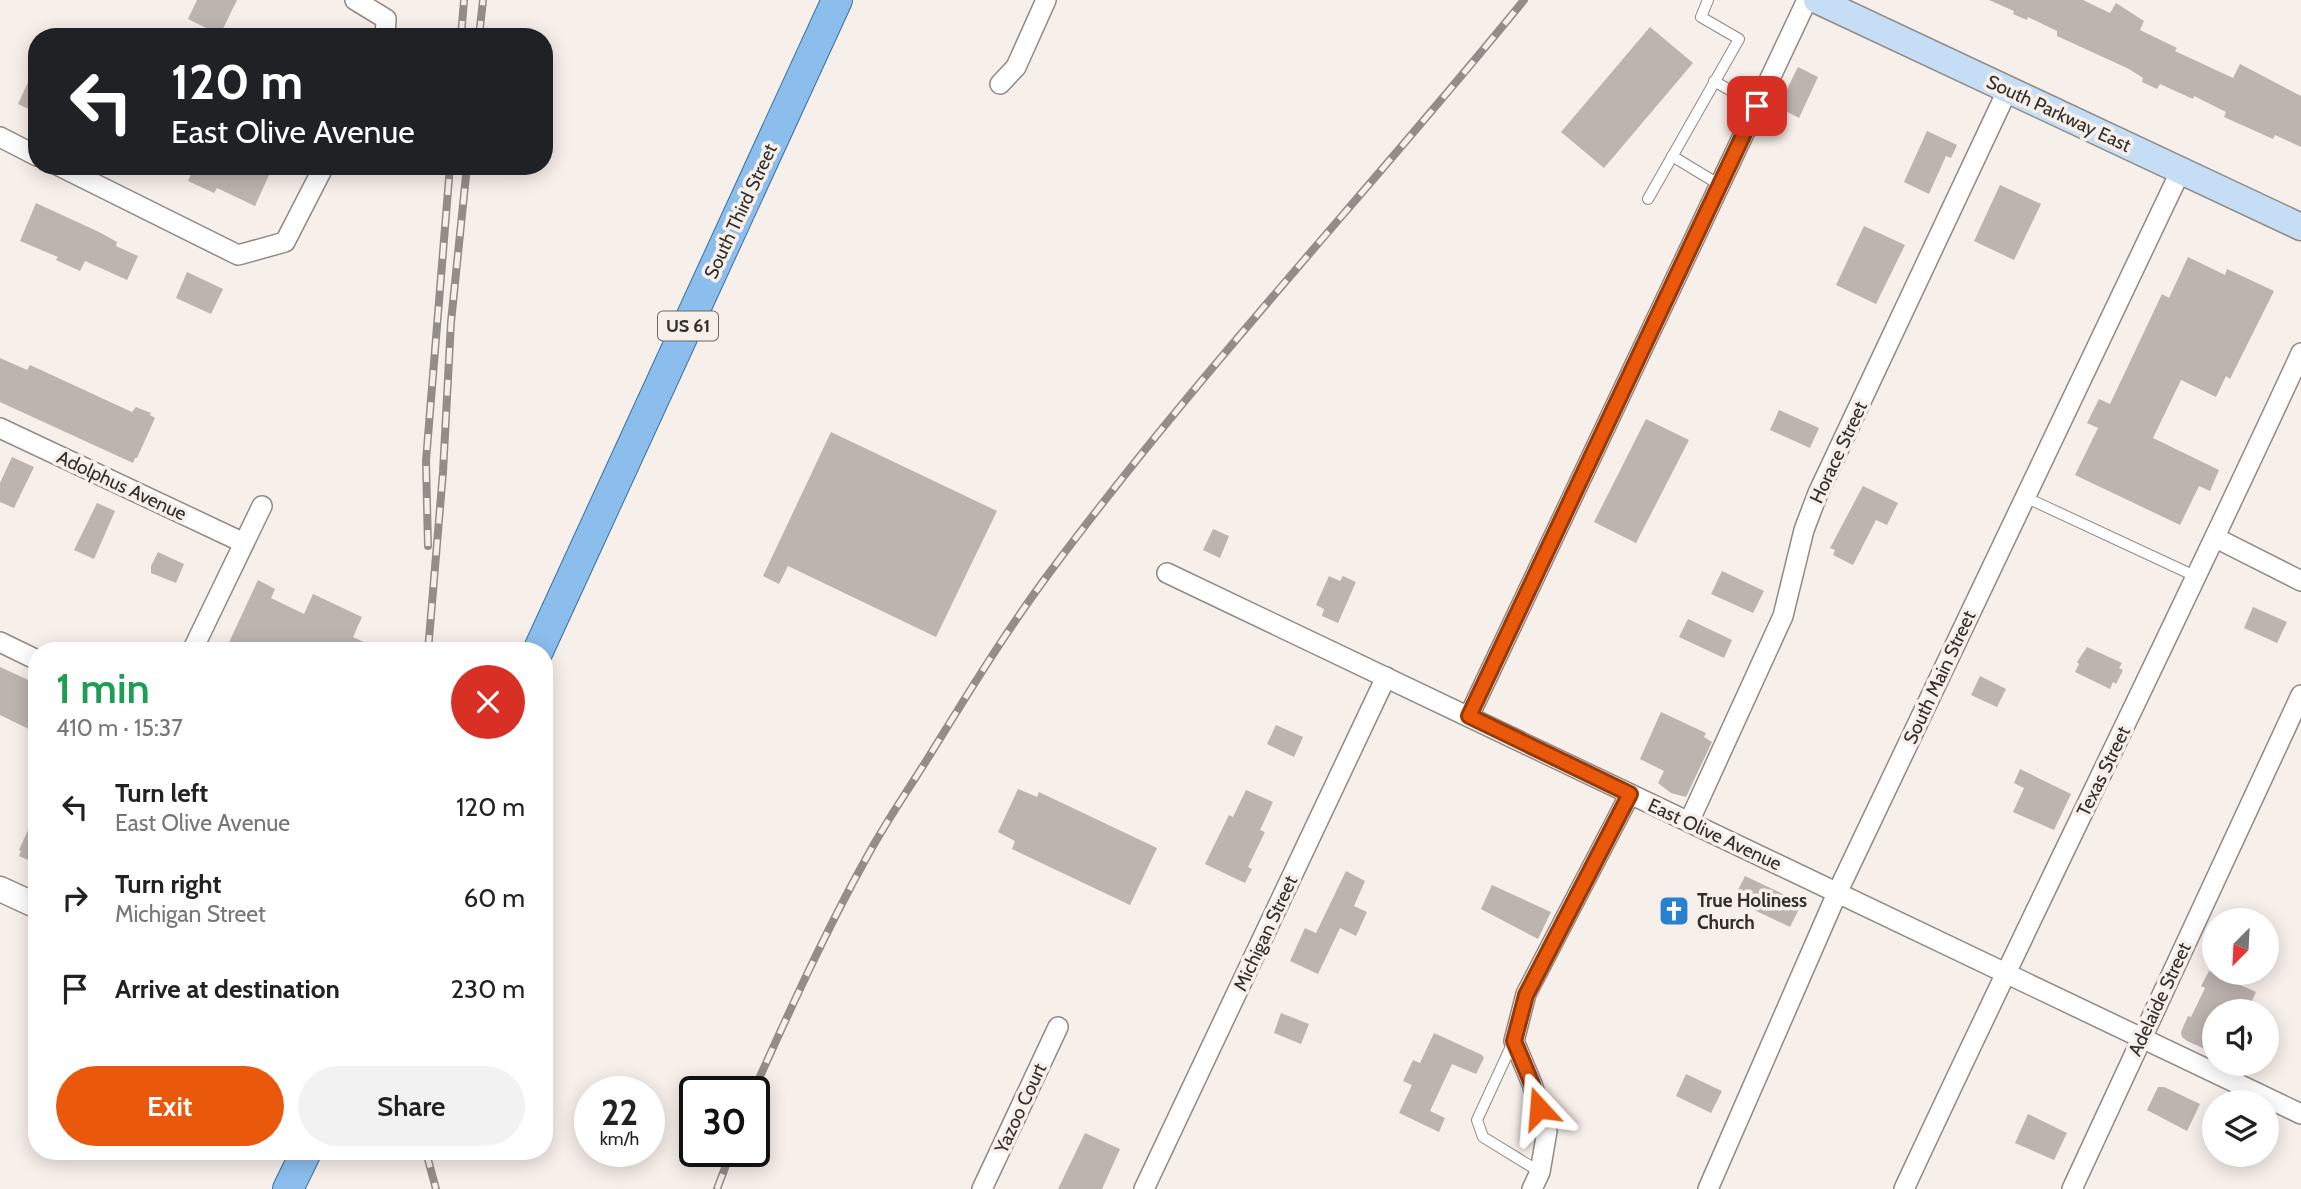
<!DOCTYPE html>
<html lang="en">
<head>
<meta charset="utf-8">
<style>
  :root { --surface:#fff; --page:#f2f2f2; --text:#222; --muted:#767676; --accent:#ea580c }
  body { margin:0; font-family:Cabin,sans-serif; background:var(--page); color:var(--text); height:100vh; display:flex; flex-direction:column; font-size:26px; white-space:nowrap }
  * { box-sizing:border-box; margin:0 }
  p { font-size:23px; color:var(--muted) }
  .icon { flex:none; width:38px; height:38px; fill:none; stroke:currentColor; stroke-width:2; stroke-linecap:round; stroke-linejoin:round }
  .map { position:relative; flex:1; overflow:hidden }
  .sheet { position:absolute; left:28px; top:642px; width:525px; height:518px; display:flex; flex-direction:column; background:var(--surface); border-radius:28px; box-shadow:0 4px 18px #0003 }
  .sheet>* { flex:none }
  .top-card { position:absolute; left:28px; top:28px; width:525px; height:147px; border-radius:28px; box-shadow:0 4px 18px #0003; background:#202124; color:#fff; overflow:hidden }
  .needle { width:46px; rotate:204deg }
  .controls { position:absolute; left:2202px; top:908px; display:grid; gap:14px }
  .controls a { display:grid; place-items:center; width:77px; height:77px; border-radius:50%; background:var(--surface); box-shadow:0 4px 18px #0003; font-size:35px }
  .speed { position:absolute; left:574px; top:1076px; display:flex; gap:14px; font-size:35px; font-weight:700; text-align:center }
  .speed>* { display:grid; place-content:center; width:91px; height:91px; border-radius:50%; background:var(--surface); box-shadow:0 4px 18px #0003; line-height:1 }
  .speed small { font-size:18px; font-weight:400 }
  .speed .limit { border:4px solid #111; border-radius:10px; background:#fff; color:#111 }
  .pin { position:absolute; display:grid; place-items:center; width:60px; height:60px; color:#fff; margin:-30px; border-radius:14px; box-shadow:0 4px 10px #0006 }
  .me { position:absolute; width:77px; margin:-38px; rotate:341deg; stroke-linejoin:round; filter:drop-shadow(0 0 5px #0008) }
  .turn { display:flex; align-items:center; gap:24px; height:147px; padding:0 28px; font-size:32px }
  .turn .icon { width:91px; height:91px; stroke-width:2.5 }
  .turn b { display:block; font-size:49px; line-height:60px }
  .round { display:grid; place-items:center; flex:none; width:74px; height:74px; border-radius:37px; background:var(--page) }
  .headline { display:flex; align-items:center; justify-content:space-between; height:119px; padding:0 28px }
  h1 { font-size:42px; font-weight:600; line-height:52px; color:#1e9e55 }
  .cta { display:flex; gap:14px; margin-top:auto; padding:14px 28px }
  .cta a { flex:1; height:80px; border-radius:42px; background:var(--accent); color:#fff; font-size:28px; font-weight:600; line-height:80px; text-align:center }
  .cta a+a { background:var(--page); color:var(--text) }
  ul { padding:0; list-style:none }
  li { display:flex; align-items:center; gap:21px; height:91px; padding:0 28px }
  li div { flex:1 }
  li b { display:block; font-size:26px }
  li em { font-style:normal }
  .map>svg:first-child { display:block }
  .building { fill:#bcb4af }
  .lines { fill:none; stroke-linecap:round; stroke-linejoin:round }
  .service-casing { stroke:#918985; stroke-width:12 }
  .minor-casing { stroke:#918985; stroke-width:22 }
  .tertiary-casing { stroke:#918985; stroke-width:27 }
  .secondary-casing { stroke:#918985; stroke-width:29 }
  .primary-casing { stroke:#396fa2; stroke-width:32 }
  .service { stroke:#fff; stroke-width:10 }
  .minor { stroke:#fff; stroke-width:19 }
  .tertiary { stroke:#fff; stroke-width:24 }
  .secondary { stroke:#c5def6; stroke-width:26 }
  .primary { stroke:#8bbeed; stroke-width:30 }
  .rail-casing { stroke:#928d89; stroke-width:8 }
  .rail { stroke:#f7efea; stroke-width:5; stroke-dasharray:16; stroke-linecap:butt }
  .route-casing { stroke:#983908; stroke-width:18 }
  .route { stroke:#ea580c; stroke-width:12 }
  .labels { text-anchor:middle; stroke-width:7; stroke-linejoin:round; paint-order:stroke }
  .shield { fill:#f7efea; stroke:#6c6865; stroke-width:2 }
  .shield-label { font-size:18px; font-weight:bold; fill:#312e2c }
  .street-label { font-size:19px; fill:#312e2c; stroke:#f7efea }
  .poi-label { font-size:19px; font-weight:bold; fill:#312e2c; stroke:#f7efea; text-anchor:start }
</style>
</head>
<body>
<div class="map">
<svg width="2301" height="1189" viewBox="0 0 2301 1189">
  <rect width="100%" height="100%" fill="#f7efea"/>
  <!-- building -->
  <g class="building">
    <path d="M197,0H237L220,35L188,19Z"/>
    <path d="M1989,0H2083L2110,13L2116,3L2144,21L2140,30L2177,48L2175,51L2233,78L2240,64L2301,96V147L2275,135L2273,139L2224,117L2226,112L2194,96L2193,99L2160,84L2157,89L2142,82L2143,78L2129,69L2057,36V31L2028,17L2027,20L2013,14L2014,11Z"/>
    <path d="M1650,27L1693,63L1604,168L1561,132Z"/>
    <path d="M37,63V113L18,104Z"/>
    <path d="M1798,67L1818,77L1799,118L1778,107Z"/>
    <path d="M1927,131L1957,145L1951,158L1946,156L1929,194L1904,182Z"/>
    <path d="M195,166H273L255,206L217,188L214,193L188,181Z"/>
    <path d="M2000,185L2041,204L2014,260L1974,241Z"/>
    <path d="M36,203L99,232L117,242L116,246L138,256L127,280L85,261L80,271L56,260L58,257L20,241Z"/>
    <path d="M1864,226L1905,245L1876,304L1836,285Z"/>
    <path d="M2188,257L2225,275L2227,269L2274,291L2230,379L2226,376L2216,397L2181,380L2153,438L2219,470L2210,491L2199,486L2180,525L2075,475L2098,428L2087,423L2099,399L2110,404L2162,294L2169,298Z"/>
    <path d="M187,272L223,289L211,314L176,298Z"/>
    <path d="M0,358L27,370L30,365L132,412L136,407L151,413L150,415L155,418L137,458H135L133,463L0,402Z"/>
    <path d="M1779,410L1819,428L1810,448L1770,430Z"/>
    <path d="M1646,419L1689,440L1636,543L1594,522Z"/>
    <path d="M831,432L997,511L936,637L788,566L779,584L763,576Z"/>
    <path d="M12,457L34,467L14,508L0,502V483Z"/>
    <path d="M1863,486L1898,503L1887,525L1876,520L1853,565L1833,555L1835,550L1830,548Z"/>
    <path d="M97,503L115,511L94,559L74,550Z"/>
    <path d="M1213,529L1229,536L1220,558L1203,550Z"/>
    <path d="M158,552L184,564L176,583L151,573V566Z"/>
    <path d="M1722,571L1764,591L1753,613L1711,594Z"/>
    <path d="M1329,576L1340,581L1343,576L1356,582L1338,623L1322,616L1324,609L1316,605Z"/>
    <path d="M258,580L275,589L271,598L304,614L313,594L362,617L353,637L384,651H225Z"/>
    <path d="M2253,607L2287,622L2277,643L2244,628Z"/>
    <path d="M1688,619L1732,640L1724,658L1679,637Z"/>
    <path d="M2087,647L2122,663L2119,668L2123,670L2116,684L2113,682L2110,689L2075,672L2079,664L2077,662Z"/>
    <path d="M0,667L37,684V733L0,715Z"/>
    <path d="M1980,676L2006,689L1997,707L1971,695Z"/>
    <path d="M1661,712L1706,733L1704,737L1712,742L1686,797L1671,793L1658,783L1664,771L1640,759Z"/>
    <path d="M1276,725L1303,737L1294,757L1267,744Z"/>
    <path d="M2020,769L2071,794L2054,830L2013,812L2024,788L2014,783Z"/>
    <path d="M1018,789L1037,797L1039,792L1157,848L1130,905L1012,849L1015,841L998,832Z"/>
    <path d="M1246,790L1273,802L1260,830L1265,832L1248,867L1252,869L1245,883L1205,864L1229,815L1233,817Z"/>
    <path d="M37,810V864L19,856L21,851L19,850Z"/>
    <path d="M1346,871L1365,881L1354,906L1367,912L1356,936L1340,928L1318,974L1290,961L1305,928L1316,933Z"/>
    <path d="M1745,876L1802,903L1790,927L1733,900Z"/>
    <path d="M1492,885L1551,912L1538,939L1481,909Z"/>
    <path d="M2209,971L2256,992L2247,1012H2214V1053L2187,1041L2182,1037L2181,1032L2188,1016L2191,1017L2205,988L2201,986Z"/>
    <path d="M1281,1013L1309,1024L1301,1044L1274,1033Z"/>
    <path d="M1434,1033L1482,1055L1484,1058L1476,1074L1452,1064L1430,1111L1445,1118L1439,1132L1399,1113L1412,1085L1403,1081L1413,1060L1420,1063Z"/>
    <path d="M1686,1074L1722,1091L1711,1113L1676,1096Z"/>
    <path d="M2158,1087H2164L2200,1104L2187,1131L2147,1110Z"/>
    <path d="M2028,1114L2067,1133L2054,1160L2015,1143Z"/>
    <path d="M1085,1133L1120,1149L1102,1189H1058Z"/>
  </g>
  <g class="lines">
    <!-- service casing -->
    <g class="service-casing">
      <g id="service">
        <path d="M1714,81L1757,106"/>
        <path d="M1672,156L1720,185"/>
        <path d="M1648,199L1739,39L1701,17L1708,0"/>
        <path d="M2025,497L2197,577"/>
        <path d="M1513,1042L1477,1120L1483,1137L1540,1172"/>
      </g>
    </g>
    <!-- minor casing -->
    <g class="minor-casing">
      <g id="minor">
        <path d="M355,0L386,19L385,37"/>
        <path d="M1000,84L1016,67L1046,0"/>
        <path d="M0,137L37,156"/>
        <path d="M59,166L238,255L285,242L324,166"/>
        <path d="M0,428L244,543"/>
        <path d="M2216,538L2301,581"/>
        <path d="M1167,573L2301,1114"/>
        <path d="M0,642L37,660"/>
        <path d="M192,651L262,506"/>
        <path d="M1469,716L1807,0"/>
        <path d="M1689,822L1783,616L1804,530L1818,493L2008,89"/>
        <path d="M982,1189L1058,1027"/>
        <path d="M1144,1189L1386,677"/>
        <path d="M1532,1189L1540,1172L1547,1131L1532,1084L1514,1041L1526,994L1630,794"/>
        <path d="M1708,1189L1838,891L2181,170"/>
        <path d="M1904,1189C2034,909 2172,633 2301,353"/>
        <path d="M2072,1189L2301,695"/>
      </g>
    </g>
    <!-- tertiary casing -->
    <g class="tertiary-casing">
      <path id="tertiary" d="M0,889L37,906"/>
    </g>
    <!-- secondary casing -->
    <g class="secondary-casing">
      <path id="secondary" d="M1817,0L2301,227"/>
    </g>
    <!-- primary casing -->
    <g class="primary-casing">
      <g id="primary">
        <path d="M538,651L837,0"/>
        <path d="M288,1189L306,1152"/>
      </g>
    </g>
    <!-- service -->
    <use href="#service" class="service"/>
    <!-- minor -->
    <use href="#minor" class="minor"/>
    <!-- tertiary -->
    <use href="#tertiary" class="tertiary"/>
    <!-- secondary -->
    <use href="#secondary" class="secondary"/>
    <!-- primary -->
    <use href="#primary" class="primary"/>
    <!-- rail casing -->
    <g class="rail-casing">
      <g id="rail">
        <path d="M461,37L464,0"/>
        <path d="M479,37L483,0"/>
        <path d="M428,546L426,461L450,166"/>
        <path d="M428,651L443,472L451,322L467,166"/>
        <path d="M753,1092C789,1012 825,932 868,855C886,822 908,790 928,758C967,695 1006,631 1050,572C1198,373 1368,192 1524,0"/>
        <path d="M426,1152L436,1189"/>
        <path d="M717,1189L731,1152"/>
      </g>
    </g>
    <!-- rail -->
    <use href="#rail" class="rail"/>
  </g>
  <g class="lines">
    <!-- route casing -->
    <g class="route-casing">
      <path id="route" d="M1539,1108L1532,1084L1514,1041L1526,995L1630,794L1469,716L1757,106"/>
    </g>
    <!-- route -->
    <use href="#route" class="route"/>
  </g>
  <!-- icons -->
  <defs>
    <g id="church-square" transform="scale(1.575)"><rect x="-9" y="-9" width="18" height="18" rx="4" fill="#2881ce" stroke="#f7efea"/><path d="M-1.2-6h2.4v3.5h3.3v2.4h-3.3V6h-2.4V-.1h-3.3v-2.4h3.3Z" fill="#fff"/></g>
  </defs>
  <g fill-rule="evenodd">
    <use href="#church-square" x="1674" y="911"/>
  </g>
  <g class="labels">
    <!-- shield labels -->
    <rect class="shield" x="658" y="311.5" width="60" height="29" rx="5"/>
    <g class="shield-label">
      <text x="688" y="332">US 61</text>
    </g>
    <!-- street labels -->
    <g class="street-label">
      <text transform="translate(2059 113) rotate(25)" y="7">South Parkway East</text>
      <text transform="translate(740 211) rotate(-65)" y="7">South Third Street</text>
      <text transform="translate(1838 452) rotate(-65)" y="7">Horace Street</text>
      <text transform="translate(122 485) rotate(25)" y="7">Adolphus Avenue</text>
      <text transform="translate(1939 677) rotate(-65)" y="7">South Main Street</text>
      <text transform="translate(2103 771) rotate(-64)" y="7">Texas Street</text>
      <text transform="translate(1715 834) rotate(25)" y="7">East Olive Avenue</text>
      <text transform="translate(1265 933) rotate(-65)" y="7">Michigan Street</text>
      <text transform="translate(2159 999) rotate(-65)" y="7">Adelaide Street</text>
      <text transform="translate(1020 1108) rotate(-65)" y="7">Yazoo Court</text>
    </g>
    <!-- poi labels -->
    <g class="poi-label">
      <text x="1697" y="907">True Holiness<tspan x="1697" dy="22">Church</tspan></text>
    </g>
  </g>
</svg>
<div class="controls">
<a><svg class="needle" viewBox="-14 -14 28 28"><path d="M0-13l5 13h-10z" fill="#e53935"/><path d="M0 13l5-13h-10z" fill="#767676"/></svg></a>
<a><svg class="icon" aria-label="sound" viewBox="0 0 24 24"><path d="M4 9h4l5-4v14l-5-4H4zM17 9q2 3 0 6"/></svg></a>
<a><svg class="icon" aria-label="layers" viewBox="0 0 24 24"><path d="M12 4l9 5-9 5-9-5zM3 14l9 5 9-5"/></svg></a>
</div>
<div class="speed"><div>22<small>km/h</small></div><div class="limit">30</div></div>
<div class="pin" style="left:1757px;top:106px;background:#d93025"><svg class="icon" aria-label="arrive" viewBox="0 0 24 24"><path d="M6 21V4h12l-3 4 3 4H6"/></svg></div>
<svg class="me" style="left:1539px;top:1108px" viewBox="-20 -20 40 40"><path d="M0-17L14 15 0 8-14 15z" fill="#ea580c" stroke="#fff" stroke-width="4"/></svg>
<div class="top-card">
<div class="turn"><svg class="icon" aria-label="left" viewBox="0 0 24 24"><path d="M17 20v-9H6M10 6l-5 5 5 5"/></svg><div><b>120 m</b>East Olive Avenue</div></div>
</div>
<section class="sheet">
<div class="headline"><div><h1>1 min</h1><p>410 m · 15:37</p></div><a class="round" style="background:#d93025;color:#fff"><svg class="icon" aria-label="close" viewBox="0 0 24 24"><path d="M6 6l12 12M18 6L6 18"/></svg></a></div>
<ul>
<li><svg class="icon" aria-label="left" viewBox="0 0 24 24"><path d="M17 20v-9H6M10 6l-5 5 5 5"/></svg><div><b>Turn left</b><p>East Olive Avenue</p></div><em>120 m</em></li>
<li><svg class="icon" aria-label="right" viewBox="0 0 24 24"><path d="M7 20v-9h11M14 6l5 5-5 5"/></svg><div><b>Turn right</b><p>Michigan Street</p></div><em>60 m</em></li>
<li><svg class="icon" aria-label="arrive" viewBox="0 0 24 24"><path d="M6 21V4h12l-3 4 3 4H6"/></svg><div><b>Arrive at destination</b></div><em>230 m</em></li>
</ul>
<div class="cta"><a>Exit</a><a>Share</a></div>
</section>
</div>
</body>
</html>
